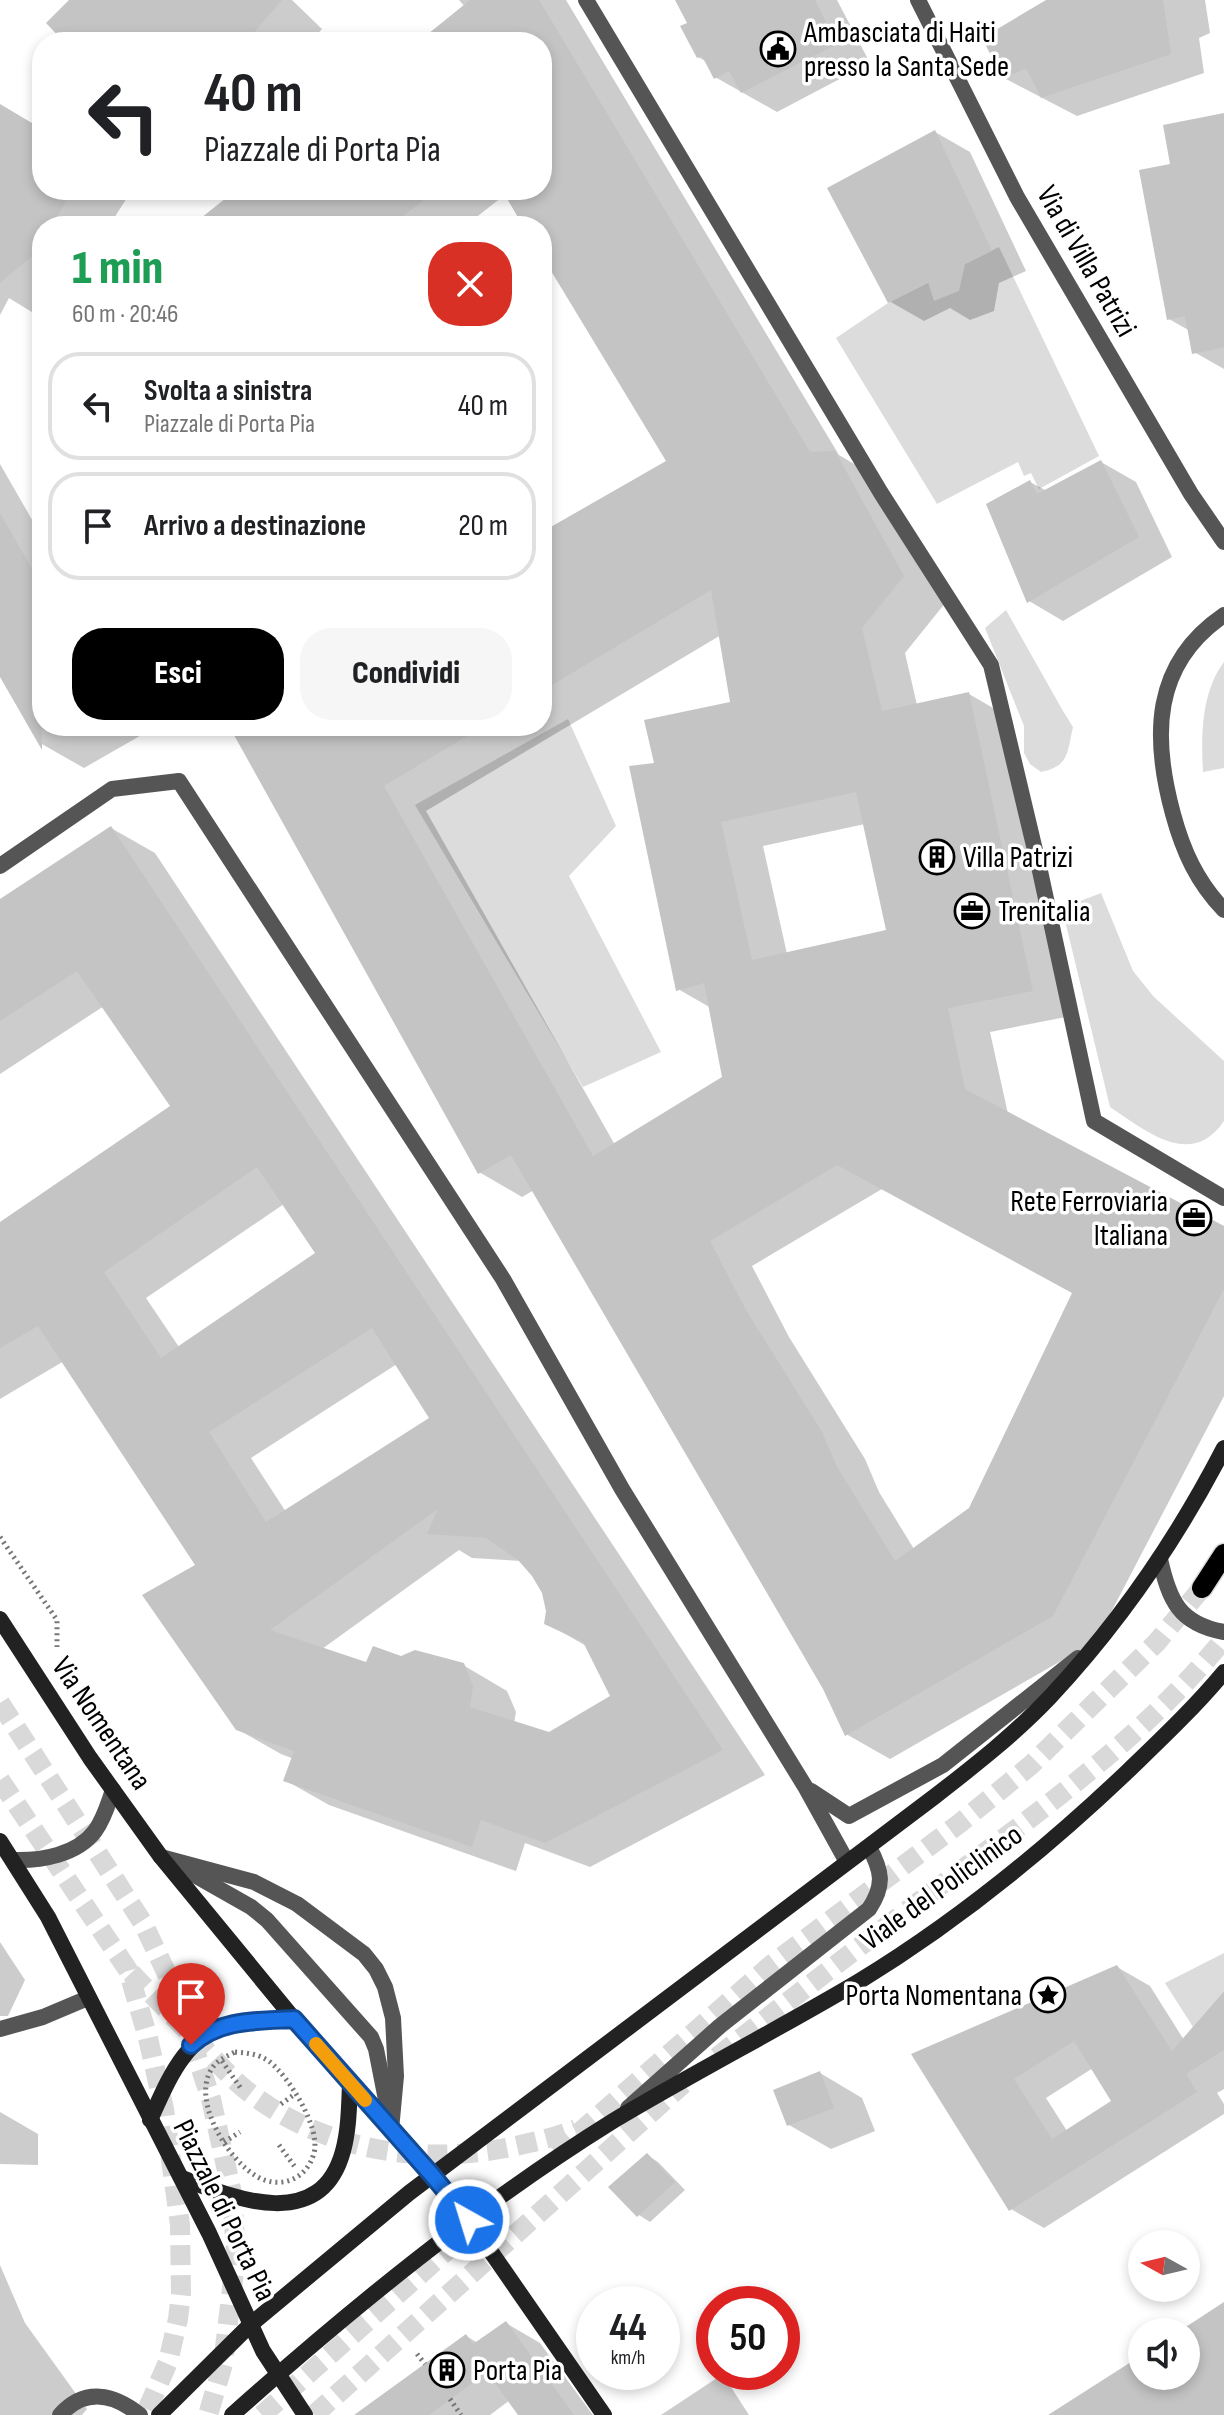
<!DOCTYPE html>
<html lang="it">
<head>
<meta charset="utf-8">
<style>
  :root { --surface:#fff; --page:#f6f6f6; --text:#202124; --muted:#757577; --line:#e0e0e0; --accent:#000 }
  body { margin:0; font-family:"Sofia Sans Condensed",sans-serif; background:var(--page); color:var(--text); height:100vh; display:flex; flex-direction:column; font-size:30px; white-space:nowrap }
  * { box-sizing:border-box; margin:0 }
  p { font-size:26px; color:var(--muted) }
  .icon { flex:none; width:44px; height:44px; fill:none; stroke:currentColor; stroke-width:2; stroke-linecap:round; stroke-linejoin:round }
  .map { position:relative; flex:1; overflow:hidden }
  .drawer { position:absolute; left:32px; top:216px; width:520px; height:520px; display:flex; flex-direction:column; background:var(--surface); border-radius:32px; box-shadow:0 4px 12px #0003 }
  .drawer>* { flex:none }
  .banner { position:absolute; left:32px; top:32px; width:520px; height:168px; border-radius:32px; box-shadow:0 4px 12px #0003; background:#fff; color:var(--text); overflow:hidden }
  .needle { width:52px; rotate:278deg }
  .buttons { position:absolute; left:1128px; top:2230px; display:grid; gap:16px }
  .buttons a { display:grid; place-items:center; width:72px; height:72px; border-radius:50%; background:var(--surface); box-shadow:0 4px 12px #0003; font-size:40px }
  .speed { position:absolute; left:576px; top:2286px; display:flex; gap:16px; font-size:40px; font-weight:700; text-align:center }
  .speed>* { display:grid; place-content:center; width:104px; height:104px; border-radius:50%; background:var(--surface); box-shadow:0 4px 12px #0003; line-height:1 }
  .speed small { font-size:20px; font-weight:400 }
  .speed .limit { border:12px solid #d22; background:#fff; color:#111 }
  .pin { position:absolute; display:grid; place-items:center; width:68px; height:68px; color:#fff; margin:-82px -34px; border-radius:50% 50% 50% 0; rotate:-45deg; box-shadow:0 0 8px #0007 }
  .pin .icon { rotate:45deg }
  .me { position:absolute; width:88px; margin:-44px; rotate:321deg; stroke-linejoin:round; filter:drop-shadow(0 0 6px #0008) }
  .turn { display:flex; align-items:center; gap:28px; height:168px; padding:0 40px; font-size:36px }
  .turn .icon { width:104px; height:104px; stroke-width:2.5 }
  .turn b { display:block; font-size:56px; line-height:68px }
  .round { display:grid; place-items:center; flex:none; width:84px; height:84px; border-radius:32px; background:var(--page) }
  .summary { display:flex; align-items:center; justify-content:space-between; height:136px; padding:0 40px }
  h1 { font-size:48px; font-weight:800; line-height:60px; color:#1e9e55 }
  .cta { display:flex; gap:16px; margin-top:auto; padding:16px 40px }
  .cta a { flex:1; height:92px; border-radius:32px; background:var(--accent); color:#fff; font-size:32px; font-weight:800; line-height:92px; text-align:center }
  .cta a+a { background:var(--page); color:var(--text) }
  ul { padding:0; list-style:none }
  li { display:flex; align-items:center; gap:24px; height:108px; margin:0 16px 12px; padding:0 24px; border:4px solid var(--line); border-radius:32px }
  li div { flex:1 }
  li b { display:block; font-size:30px }
  li em { font-style:normal }
  .map>svg:first-child { display:block }
  .green { fill:#dcdcdc }
  .shadow { fill:#0003; fill-rule:evenodd }
  .building { fill:#c4c4c4; fill-rule:evenodd }
  .lines { fill:none; stroke-linecap:round; stroke-linejoin:round }
  .primary-tunnel { stroke:#d9d9d9; stroke-width:20; stroke-dasharray:20 10; stroke-linecap:butt }
  .primary-casing { stroke:#dbdbdb; stroke-width:23 }
  .path { stroke:#777; stroke-width:5; stroke-dasharray:2 4; stroke-linecap:butt }
  .lane { stroke:#555; stroke-width:16 }
  .street { stroke:#555; stroke-width:16 }
  .secondary { stroke:#222; stroke-width:16 }
  .primary { stroke:#000; stroke-width:20 }
  .route-casing { stroke:#114b97; stroke-width:20 }
  .route { stroke:#1a73e8; stroke-width:14 }
  .slow { stroke:#f59e0b; stroke-width:14 }
  .labels { text-anchor:middle; stroke-width:7; stroke-linejoin:round; paint-order:stroke }
  .poi-label { font-size:30px; fill:#000; stroke:#fff; text-anchor:start }
  .street-label { font-size:30px; fill:#000; stroke:#fff }
</style>
</head>
<body>
<div class="map">
<svg width="1224" height="2415" viewBox="0 0 1224 2415">
  <rect width="100%" height="100%" fill="#fff"/>
  <!-- green -->
  <g class="green">
    <path d="M999,247L1099,456L1039,489L1031,473L1024,476L1018,462L937,504L836,338L888,303Z"/>
    <path d="M1006,610L1063,711L1073,727C1067,752 1070,766 1041,772L1030,764L1024,753V726L985,628Z"/>
    <path d="M1224,662V768L1203,772C1201,735 1201,693 1224,662Z"/>
    <path d="M568,719L616,826L569,876L661,1052L583,1087L415,805Z"/>
    <path d="M1101,893L1133,971L1154,997L1224,1061V1121C1191,1170 1145,1130 1110,1107L1062,908Z"/>
    <path d="M1224,1953V1991L1193,2027L1165,1983Z"/>
  </g>
  <!-- shadow -->
  <g class="shadow">
    <path d="M72,0H292L322,29L311,42H87Z"/>
    <path d="M459,0H566L839,455L878,478L946,602L905,653L917,705L969,694L1012,719L1076,1015L990,1032L1008,1114L1224,1228V1396L1096,1641L890,1759L846,1734L825,1688L534,1190L522,1197L479,1172L231,726H542V534L669,461L542,253V226H526L506,194L465,226H194L239,190H542V42H421L465,7ZM721,635L733,704L656,765L678,989L711,1008L724,1078L615,1145L426,811ZM865,824L889,932L787,954L763,846ZM882,1189L1074,1293L971,1509L914,1549L879,1492L865,1459L789,1337L752,1266Z"/>
    <path d="M677,0H837L870,63L777,112L715,77L707,62L698,57L690,24Z"/>
    <path d="M1050,0H1205L1210,33L1199,38L1204,73L1077,116L1004,78Z"/>
    <path d="M0,106L42,131V190H132L109,226H42V308L35,314L9,298L0,315Z"/>
    <path d="M1224,115V369L1194,352L1190,331L1169,319L1172,166Z"/>
    <path d="M935,132L970,152L1026,271L999,283L994,311L970,320L950,308L924,321L889,301Z"/>
    <path d="M1101,462L1136,482L1172,557L1063,621L1029,601L1030,482L1047,491Z"/>
    <path d="M0,464L42,537V726H150L152,729L84,768L40,743L0,673Z"/>
    <path d="M111,828L155,853L765,1775L590,1867L525,1843L516,1871L329,1805L285,1780L294,1759L281,1754L237,1729L198,1566L64,1361L0,1399V1224L173,1106L104,1006L0,1074V902ZM284,1204L317,1253L179,1347L146,1298ZM397,1364L432,1419L286,1512L251,1458ZM459,1550L472,1558L521,1561L534,1574L544,1593L548,1611L546,1623L588,1647L613,1697L549,1734L514,1723L516,1712L507,1691L463,1665L402,1659L367,1664L322,1649Z"/>
    <path d="M0,1942L25,1980L8,2016H0Z"/>
    <path d="M1117,1967L1150,1986L1184,2040L1224,1994V2089L1217,2093L1224,2104V2114L1044,2228L1011,2209L914,2055ZM1093,2068L1113,2101L1067,2131L1046,2098Z"/>
    <path d="M820,2073L862,2098L875,2131L831,2149L789,2125Z"/>
    <path d="M0,2112L38,2134V2165L0,2164Z"/>
    <path d="M647,2155L658,2162L685,2190L650,2222L639,2215Z"/>
    <path d="M0,2265L25,2323L87,2409L82,2415H0Z"/>
    <path d="M506,2323L540,2343L593,2415H520L510,2400L490,2415H394L466,2336L478,2343Z"/>
    <path d="M717,2378L729,2384L749,2415H661Z"/>
  </g>
  <!-- building -->
  <g class="building">
    <path d="M69,0H282L246,42H64L46,23Z"/>
    <path d="M470,0H539L810,452L835,451L904,576L862,628L882,711L969,692L1033,991L948,1008L965,1089L1224,1226V1289L1053,1616L845,1736L823,1689L511,1155L478,1174L229,726H484L384,786L593,1156L722,1077L704,983L676,991L629,766L654,763L644,720L730,702L711,590L542,691V532L666,461L542,256V226H523L502,190H542V42H418ZM856,792L886,930L752,960L721,822ZM837,1165L1072,1293L969,1508L895,1561L836,1465L822,1432L746,1310L710,1241Z"/>
    <path d="M675,0H815L837,44L741,93L729,71L714,79L702,56L697,58L680,26L687,23Z"/>
    <path d="M1046,0H1163L1171,54L1041,98L1026,68L1003,79L982,38Z"/>
    <path d="M0,104L42,129V190H73L51,226H42V240L32,256L0,283Z"/>
    <path d="M1224,113V347L1192,354L1185,316L1167,320L1139,170L1170,164L1163,125Z"/>
    <path d="M935,130L992,251L965,264L959,291L934,301L928,282L888,303L827,188Z"/>
    <path d="M236,190H437L390,226H191Z"/>
    <path d="M1101,460L1139,537L1027,603L986,504L1030,480L1037,494Z"/>
    <path d="M0,513L42,586V750L0,677Z"/>
    <path d="M111,826L723,1750L545,1843L481,1820L472,1847L283,1781L294,1751L236,1730L142,1595L195,1565L38,1326L0,1348V1222L170,1106L77,971L0,1021V899ZM257,1167L315,1253L161,1358L104,1272ZM372,1328L429,1418L266,1522L209,1432ZM438,1509L427,1534L486,1538L518,1560L532,1576L542,1593L546,1611L544,1624L583,1642L610,1696L549,1732L470,1707L473,1686L464,1663L415,1650L401,1656L373,1646L366,1662L270,1630Z"/>
    <path d="M1117,1965L1172,2051L1224,1991V2050L1186,2074L1197,2092L1009,2211L911,2054ZM1074,2041L1111,2101L1052,2139L1014,2079Z"/>
    <path d="M820,2071L834,2108L787,2126L773,2090Z"/>
    <path d="M647,2153L675,2182L637,2217L608,2187Z"/>
    <path d="M1224,2302V2415H1048L1142,2355V2376H1186V2332H1178Z"/>
    <path d="M506,2321L574,2415H518L487,2372L429,2415H354L466,2334L473,2344Z"/>
  </g>
  <g class="lines">
    <!-- primary-tunnel -->
    <g class="primary-tunnel">
      <path d="M0,1703L143,1923L175,1991L211,2099L232,2193L236,2255L223,2364L208,2415"/>
      <path d="M0,1780L128,1970L148,2038L164,2109L180,2225L181,2294L178,2319L168,2362L145,2415"/>
      <path d="M131,1973C155,1998 179,2022 203,2047C217,2062 230,2077 246,2090C322,2150 418,2166 511,2147C533,2142 554,2138 576,2129"/>
      <path d="M717,2057C791,1999 865,1942 940,1886C1040,1811 1144,1737 1224,1639"/>
      <path d="M556,2153L771,1965L960,1823L1031,1765L1157,1642L1202,1588"/>
      <path d="M262,2415L488,2214"/>
      <path d="M314,2415L683,2084"/>
    </g>
    <!-- primary casing -->
    <g class="primary-casing">
      <path id="primary" d="M1202,1588L1224,1554"/>
    </g>
    <!-- path -->
    <g class="path">
      <path d="M0,1537L57,1620V1647"/>
      <path d="M235,2052C248,2053 259,2054 270,2062C289,2077 321,2128 314,2153C307,2180 279,2190 256,2176C228,2159 192,2102 211,2070C216,2061 225,2057 235,2052Z"/>
      <path d="M222,2061L242,2090"/>
      <path d="M281,2104L295,2094"/>
      <path d="M224,2142L240,2132"/>
      <path d="M279,2145L295,2167"/>
      <path d="M417,2354L425,2364"/>
      <path d="M450,2399L461,2415"/>
    </g>
    <!-- lane -->
    <g class="lane">
      <path d="M586,0L881,493L991,665L1040,871L1094,1121L1224,1198"/>
      <path d="M0,866L112,789L179,781L503,1279L622,1489L806,1788L847,1862"/>
      <path d="M811,1791L849,1816L943,1765L1078,1658"/>
      <path d="M161,1857L254,1882L297,1904L364,1954L376,1969L385,1987L393,2018L396,2076L391,2130"/>
      <path d="M184,1869L251,1907L267,1920L371,2037L376,2049L387,2105"/>
      <path d="M60,2415C85,2387 114,2394 140,2415"/>
    </g>
    <!-- street -->
    <g class="street">
      <path d="M918,0L1017,197L1191,494L1224,542"/>
      <path d="M1224,615C1152,664 1152,737 1173,814C1183,851 1197,882 1224,910"/>
      <path d="M1160,1559C1169,1600 1179,1624 1224,1632"/>
      <path d="M13,1860C41,1861 77,1855 95,1831C104,1819 108,1804 113,1790"/>
      <path d="M0,2029L43,2017L88,1998"/>
      <path d="M628,2108L720,2026L869,1909C885,1885 882,1871 869,1847"/>
    </g>
    <!-- secondary -->
    <g class="secondary">
      <path d="M0,1619L90,1758L161,1857L294,2019L469,2220L604,2415"/>
      <path d="M0,1841L48,1917L209,2233L263,2351L305,2415"/>
      <path d="M150,2120C168,2081 185,2034 232,2025C252,2020 273,2021 294,2019"/>
      <path d="M182,2178C237,2200 321,2232 343,2151C349,2129 349,2106 350,2084"/>
      <path d="M159,2415L250,2325L409,2193L934,1797C974,1766 1015,1734 1050,1697C1120,1622 1177,1539 1224,1448"/>
      <path d="M232,2415C351,2309 478,2205 613,2121C693,2073 777,2030 858,1982C958,1921 1044,1851 1128,1771C1161,1739 1194,1708 1224,1672"/>
    </g>
    <!-- primary -->
    <use href="#primary" class="primary"/>
  </g>
  <g class="lines">
    <!-- route casing -->
    <g class="route-casing">
      <path id="route" d="M191,2045C219,2019 258,2021 294,2019L432,2175L469,2220"/>
    </g>
    <!-- route -->
    <use href="#route" class="route"/>
    <!-- slow -->
    <path class="slow" d="M316,2044L365,2100"/>
  </g>
  <!-- icons -->
  <defs>
    <g id="civic-ring" transform="scale(1.8)"><circle r="9.5" fill="#fff" stroke="#000" stroke-width="1.5"/><path d="M-.6-6.5H3V-4.5H.6V-3L4-1V1h2V6H-6V1h2V-1L-.6-3ZM-1.2 2.5V6h2.4V2.5Z" fill="#000"/></g>
    <g id="building-ring" transform="scale(1.8)"><circle r="9.5" fill="#fff" stroke="#000" stroke-width="1.5"/><path d="M-4-6H4V6H1V3H-1V6H-4ZM-2.5-4.3h1.7v1.8h-1.7ZM.8-4.3h1.7v1.8H.8ZM-2.5-1h1.7V.8h-1.7ZM.8-1h1.7V.8H.8Z" fill="#000"/></g>
    <g id="office-ring" transform="scale(1.8)"><circle r="9.5" fill="#fff" stroke="#000" stroke-width="1.5"/><path d="M-6-3h4V-5.5h4V-3h4V5H-6ZM-1-4.5V-3h2v-1.5ZM-6 0V1H6V0Z" fill="#000"/></g>
    <g id="sight-ring" transform="scale(1.8)"><circle r="9.5" fill="#fff" stroke="#000" stroke-width="1.5"/><path d="M0-6L1.8-2.2L6-1.7L2.9 1.2L3.7 5.4L0 3.3L-3.7 5.4L-2.9 1.2L-6-1.7L-1.8-2.2Z" fill="#000"/></g>
  </defs>
  <g fill-rule="evenodd">
    <use href="#civic-ring" x="778" y="49"/>
    <use href="#building-ring" x="937" y="857"/>
    <use href="#office-ring" x="972" y="911"/>
    <use href="#office-ring" x="1194" y="1218"/>
    <use href="#sight-ring" x="1048" y="1995"/>
    <use href="#building-ring" x="447" y="2370"/>
  </g>
  <g class="labels">
    <!-- poi labels -->
    <g class="poi-label">
      <text x="804" y="42">Ambasciata di Haiti<tspan x="804" dy="34">presso la Santa Sede</tspan></text>
      <text x="963" y="867">Villa Patrizi</text>
      <text x="998" y="921">Trenitalia</text>
      <text x="1168" y="1211" text-anchor="end">Rete Ferroviaria<tspan x="1168" dy="34">Italiana</tspan></text>
      <text x="1022" y="2005" text-anchor="end">Porta Nomentana</text>
      <text x="473" y="2380">Porta Pia</text>
    </g>
    <!-- street labels -->
    <g class="street-label">
      <text transform="translate(1087 261) rotate(60)" y="10">Via di Villa Patrizi</text>
      <text transform="translate(102 1723) rotate(56)" y="10">Via Nomentana</text>
      <text transform="translate(941 1887) rotate(-36)" y="10">Viale del Policlinico</text>
      <text transform="translate(225 2210) rotate(64)" y="10">Piazzale di Porta Pia</text>
    </g>
  </g>
</svg>
<div class="buttons">
<a><svg class="needle" viewBox="-14 -14 28 28"><path d="M0-13l5 13h-10z" fill="#e53935"/><path d="M0 13l5-13h-10z" fill="#757577"/></svg></a>
<a><svg class="icon" aria-label="sound" viewBox="0 0 24 24"><path d="M4 9h4l5-4v14l-5-4H4zM17 9q2 3 0 6"/></svg></a>
</div>
<div class="speed"><div>44<small>km/h</small></div><div class="limit">50</div></div>
<div class="pin" style="left:191px;top:2045px;background:#d93025"><svg class="icon" aria-label="arrive" viewBox="0 0 24 24"><path d="M6 21V4h12l-3 4 3 4H6"/></svg></div>
<svg class="me" style="left:469px;top:2220px" viewBox="-20 -20 40 40"><circle r="17" fill="#1a73e8" stroke="#fff" stroke-width="3"/><path d="M0-11L8 9 0 5-8 9z" fill="#fff"/></svg>
<div class="banner">
<div class="turn"><svg class="icon" aria-label="left" viewBox="0 0 24 24"><path d="M17 20v-9H6M10 6l-5 5 5 5"/></svg><div><b>40 m</b>Piazzale di Porta Pia</div></div>
</div>
<section class="drawer">
<div class="summary"><div><h1>1 min</h1><p>60 m · 20:46</p></div><a class="round" style="background:#d93025;color:#fff"><svg class="icon" aria-label="close" viewBox="0 0 24 24"><path d="M6 6l12 12M18 6L6 18"/></svg></a></div>
<ul>
<li><svg class="icon" aria-label="left" viewBox="0 0 24 24"><path d="M17 20v-9H6M10 6l-5 5 5 5"/></svg><div><b>Svolta a sinistra</b><p>Piazzale di Porta Pia</p></div><em>40 m</em></li>
<li><svg class="icon" aria-label="arrive" viewBox="0 0 24 24"><path d="M6 21V4h12l-3 4 3 4H6"/></svg><div><b>Arrivo a destinazione</b></div><em>20 m</em></li>
</ul>
<div class="cta"><a>Esci</a><a>Condividi</a></div>
</section>
</div>
</body>
</html>
